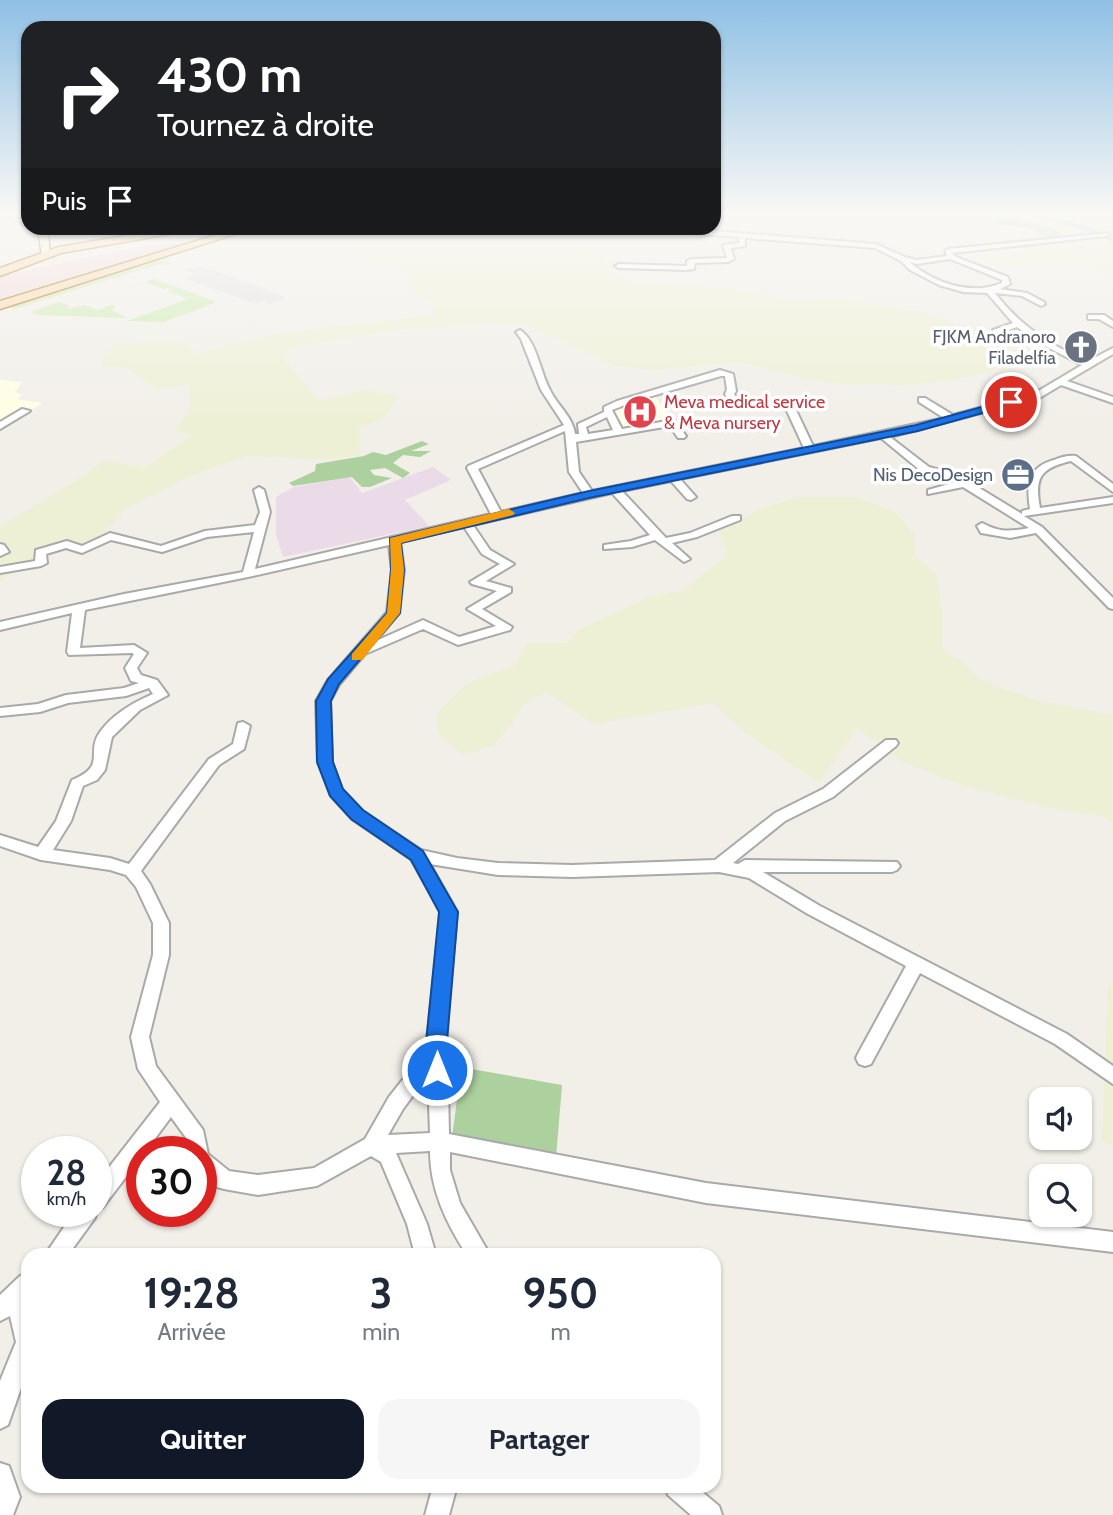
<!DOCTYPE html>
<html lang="fr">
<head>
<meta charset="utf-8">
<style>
  :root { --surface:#fff; --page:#f6f6f7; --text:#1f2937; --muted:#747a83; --accent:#111827 }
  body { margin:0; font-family:Cabin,sans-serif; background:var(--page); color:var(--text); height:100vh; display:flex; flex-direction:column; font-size:26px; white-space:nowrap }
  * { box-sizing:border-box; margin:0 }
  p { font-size:23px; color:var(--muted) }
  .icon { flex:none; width:38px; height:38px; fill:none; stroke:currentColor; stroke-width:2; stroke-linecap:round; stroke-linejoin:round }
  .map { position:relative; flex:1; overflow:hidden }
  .drawer { position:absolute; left:21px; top:1248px; width:700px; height:245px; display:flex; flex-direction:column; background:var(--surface); border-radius:21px; box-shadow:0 2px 5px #0004 }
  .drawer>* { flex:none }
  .hud { position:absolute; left:21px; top:21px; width:700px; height:214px; border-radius:21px; box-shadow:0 2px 5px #0004; background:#202124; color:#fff; overflow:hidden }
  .controls { position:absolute; left:1029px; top:1087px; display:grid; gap:14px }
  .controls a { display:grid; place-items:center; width:63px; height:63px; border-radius:14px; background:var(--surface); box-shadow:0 2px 5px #0004; font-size:35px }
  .speed { position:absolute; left:21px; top:1136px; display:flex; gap:14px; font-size:35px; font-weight:700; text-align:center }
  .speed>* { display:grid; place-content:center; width:91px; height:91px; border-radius:50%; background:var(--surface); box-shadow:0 2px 5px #0004; line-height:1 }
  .speed small { font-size:18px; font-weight:400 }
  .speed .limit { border:10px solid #d22; background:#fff; color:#111 }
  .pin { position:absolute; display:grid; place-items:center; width:60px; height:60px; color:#fff; margin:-30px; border:4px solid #fff; border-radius:50%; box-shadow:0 2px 7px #0007 }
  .me { position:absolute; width:77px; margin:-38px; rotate:0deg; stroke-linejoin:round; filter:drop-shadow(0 0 5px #0008) }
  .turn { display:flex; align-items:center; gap:24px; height:147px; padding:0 21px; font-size:32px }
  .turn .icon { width:91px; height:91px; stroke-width:2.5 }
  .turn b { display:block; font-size:49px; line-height:60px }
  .then { display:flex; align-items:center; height:66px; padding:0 21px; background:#0003; gap:14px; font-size:26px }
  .eta { display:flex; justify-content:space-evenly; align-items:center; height:119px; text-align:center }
  .eta b { font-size:42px; font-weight:700; line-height:49px }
  .cta { display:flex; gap:14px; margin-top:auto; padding:14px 21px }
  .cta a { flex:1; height:80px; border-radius:21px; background:var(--accent); color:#fff; font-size:28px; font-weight:700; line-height:80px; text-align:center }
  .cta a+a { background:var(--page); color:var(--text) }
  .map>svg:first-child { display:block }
  .commercial { fill:#f2dad9 }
  .industrial { fill:#ebdbe8 }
  .education { fill:#ffffe5 }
  .farmland { fill:#eef0d5 }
  .grass { fill:#cdebb0 }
  .forest { fill:#add19e }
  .parking { fill:#e2e2e2 }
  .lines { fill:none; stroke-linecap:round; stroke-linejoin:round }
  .river { fill:#aad3df; fill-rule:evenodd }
  .street-casing { stroke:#a9a9a9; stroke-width:4 }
  .secondary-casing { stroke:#707d05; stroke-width:3 }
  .primary-casing { stroke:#a06b00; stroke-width:3 }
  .street { fill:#fff; fill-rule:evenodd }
  .secondary { fill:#f7fabf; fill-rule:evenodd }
  .primary { fill:#fcd6a4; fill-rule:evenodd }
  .route { fill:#1a73e8; stroke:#114b97; stroke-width:2 }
  .slow { fill:#f59e0b }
  .labels { text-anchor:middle; stroke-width:7; stroke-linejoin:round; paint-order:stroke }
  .far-worship-label { font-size:18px; fill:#5b616d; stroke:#fff; text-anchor:end }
  .far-health-label { font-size:18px; fill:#be3a42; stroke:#fff; text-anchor:start }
  .far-service-label { font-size:18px; fill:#4e5e75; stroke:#fff; text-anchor:end }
</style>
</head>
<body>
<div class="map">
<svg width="1113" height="1515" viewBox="0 0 1113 1515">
  <rect width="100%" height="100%" fill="#f2efe9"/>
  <!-- commercial -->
  <path class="commercial" d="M179,243L185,246L0,299V277L5,275L140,246Z"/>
  <!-- industrial -->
  <path class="industrial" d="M433,467L451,480L405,500L429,526L283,557L276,535V497L294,487L350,477L362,493Z"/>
  <!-- education -->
  <g class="education">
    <path d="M0,380L22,382L15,392L22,395L17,399L43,403L0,427Z"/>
    <path d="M655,396L673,422L621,430L616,413L611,410L628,401Z"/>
  </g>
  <!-- farmland -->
  <g class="farmland">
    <path d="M1023,215L1083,231L1113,242V276L1071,263L1012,266L987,261L982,255L1104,241L1090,235L1062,234L1045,225L1015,219Z"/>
    <path d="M1041,215H1080L1113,226V232Z"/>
    <path d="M254,228H576L574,234L582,245L605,258L604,267L624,280L748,291L789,300L839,299L926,312L1000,343L1011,367L952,380L900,385L842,384L807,379L740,362L651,370L615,366L526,325L500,323L400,330L301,345L281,355L319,401L364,390L399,396L382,420L359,427L360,456L326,459L247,456L191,476L125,509L101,537L28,562L0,582V526L71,484L105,460L145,468L191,435L175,431L189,409V385L157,389L126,368L101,367L104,356L113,344L183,342L198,353L283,333L431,315L435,302L415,297L416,293L409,284L407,272L396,265L362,261L350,245L334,235L311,230L262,236L235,234Z"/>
    <path d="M801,497H856L895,512L914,534L915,555L936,574L943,615L942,648L964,663L980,680L1044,702L1113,715V824L1102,816L1061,810L964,786L903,762L857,728L819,783L747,734L712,703L593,724L546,692L523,705L512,724L493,746L463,755L438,734L437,713L467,683L513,666L527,643H567L578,630L647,598L683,590L727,555L718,530L762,508Z"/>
    <path d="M1113,984V1146L1102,1140L1108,986Z"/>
  </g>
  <!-- grass -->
  <g class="grass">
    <path d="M158,259L170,264L156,265L14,309L9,307L37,295Z"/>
    <path d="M154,279L214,301L215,303L163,322L127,321L188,299L168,291L174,287L163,289L146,282L121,289Z"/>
    <path d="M59,302L70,306L66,308L69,309L85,305L98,310L112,305L116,307L112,310L127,318L38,315L31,312Z"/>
  </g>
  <!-- forest -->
  <g class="forest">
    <path d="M983,215H1023L1016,220L1045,225L1062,234H1056L1059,238L1053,239L1028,227L994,224L996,220Z"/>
    <path d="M422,441L429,444L411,451H431L420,457L403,455L393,463L410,473L403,478L385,468L370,470L374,475L392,478L370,487H362L352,477L293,486L289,483L315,471L316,464L364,456L373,452L386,455Z"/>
    <path d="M471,1069L562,1085L556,1158L452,1137L461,1070Z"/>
  </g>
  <!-- parking -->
  <path class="parking" d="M200,266L209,269L206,271L213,270L287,298L269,304L261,301L259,305L184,278L195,274L185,270Z"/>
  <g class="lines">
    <!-- river -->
    <path class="river" d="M1025,215C1056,215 1085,224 1113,235V242L1083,230Z"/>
    <!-- street casing -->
    <g class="street-casing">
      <g id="street">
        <path d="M679,228L876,244L905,257L917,260L947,256L945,251L948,249L1109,233L1107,236L952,253L954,256L1008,277L1010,284L1000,289L1027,293L1044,302L1045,304L1041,306L1022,296L995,293C1019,325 1051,346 1088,361L1113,348V354L1067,381L1113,397V403L1061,385L1041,397L890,437L929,467L958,475L1022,514V511L1030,509C1026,485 1028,467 1054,460C1061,457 1069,455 1076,456L1113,484V492L1071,461C1041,468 1034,477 1040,508L1113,497V503L1024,516L1042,527L1113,598V609L1109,608L1036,533L1010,538L981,533L977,526L982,523C999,532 1008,532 1029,528L963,487L928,494V490L956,482L921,471L881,438L680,479L696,497L691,500L687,499L671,481L622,491L666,538L690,533L732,516H740V520L697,537L672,543L690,559L684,562L655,540L632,547L604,549V545L631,541L650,535L612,493L473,525L490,550L514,564L486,581L511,588V592L482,609L512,627L510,630L458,645L423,629L365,654L339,685L330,701L332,762L342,790L362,811L421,850L457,858L498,863L572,865L715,860L775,813L823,789L886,740H896L898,743L896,746L833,797L785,821L733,863L738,864L745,860L897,862L900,866L897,870L892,872H763L820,906L1067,1034L1113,1066V1084L1055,1044L920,973L871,1064L865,1066L859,1064L856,1058L859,1052L906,966L808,914L749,878L719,872L572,877L498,875L430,864L457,912L444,1053L448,1087L449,1134L706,1183L1113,1232V1252L706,1203L450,1152V1170L460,1203L490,1255H467C446,1223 430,1189 430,1151L396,1153L427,1224L436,1255H415L407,1224L381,1162L371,1156L317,1186L258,1195L224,1189L217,1187L201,1173V1152H189L187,1139L171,1117L145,1152H142V1156L103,1207L97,1209L95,1218L68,1255H45L75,1211H96V1184L160,1102L138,1069L131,1037L153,955V923L136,887L126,875L110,870L41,860L0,846V835L38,847L56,821L72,780C108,765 85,753 100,732C113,714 134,702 153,694L149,688L126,696L68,703L40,712L0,716V708L38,704L66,695L124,688L139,683L131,681L125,668L134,654L132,653L69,655L67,652L72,613L0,630V622L124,594L243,572L254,532L207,537L162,552L111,540L82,553L66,548L46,554L47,563L41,566L0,573V567L35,561L36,550L67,541L82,546L110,533L161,546L205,531L255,525L260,512L254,490L259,487L264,490L270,512L255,569L491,514L467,468L468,466L564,425L541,390L521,339L516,332L520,330C537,341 540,372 550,390C557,405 573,417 575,434H579L578,424L604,412V407L617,401L720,370L733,374L736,391L734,394L736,398L787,402L796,410L813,446L944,418L919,402V398H925L953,415L1035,393L1082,365L1043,345L1017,327L1000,333V338H994L993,330L1013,323L987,293L963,292L939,285L910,270L901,261L875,248L745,238V246L731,248L734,259L728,262L695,263L694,269L687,270L619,268L615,266L619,264L687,266V261L691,259L727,258L723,245L739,243V237L686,233ZM950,259L1002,280V283C970,296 935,283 909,262L917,264ZM721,376H725L727,390L725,394L730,402L781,407L787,411L804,448L592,491L579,472L576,442L670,426L678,438H684L686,436L675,421L672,420L622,429L612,410L638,400ZM607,417L613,430L588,434L586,427ZM565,431L569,472L583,493L501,512L478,469ZM464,527L482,554L500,564L470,582L472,584L497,591L467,609L496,626L459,637L423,620L376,641L399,613L404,570L400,542ZM389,545L392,570L387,612L328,680L316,701L318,762L331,796L352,819L411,859L441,912L426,1050L389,1097L365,1139L314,1168L258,1175L229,1171L208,1154L203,1130L156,1066L149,1037L169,955V923L150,884L141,871L219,765L244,749L250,726L243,722L238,723L233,744L209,759L129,864L110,858L53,850L71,821L83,786L97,780L105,770L112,737L140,710L168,695L157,680L141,675L137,668L147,653L134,645L80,648L85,610L248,577ZM428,1075L430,1133L388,1135L403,1109Z"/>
        <path d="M1091,315H1104L1113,321V327L1099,319H1088V315Z"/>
        <path d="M22,409L30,411L0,429V422Z"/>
        <path d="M0,544L4,545L9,552L0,556Z"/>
        <path d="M28,1273V1368L8,1425L0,1429V1381L16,1342L10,1316L0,1321V1295L20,1276Z"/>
        <path d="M0,1463L9,1466L20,1497L13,1515H0Z"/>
        <path d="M433,1486H457L449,1515H425Z"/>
        <path d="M665,1486H695L719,1506L722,1515H691L668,1495Z"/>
      </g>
    </g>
    <!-- secondary casing -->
    <g class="secondary-casing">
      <g id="secondary">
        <path d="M7,215H19L28,220V227Z"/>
        <path d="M30,228H41L48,233L50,256H42L39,236Z"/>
      </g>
    </g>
    <!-- primary casing -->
    <g class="primary-casing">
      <g id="primary">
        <path d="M171,228H192L187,231L61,253L0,276V268L59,247Z"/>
        <path d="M239,228H254L0,309V301Z"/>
      </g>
    </g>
    <!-- street -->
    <use href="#street" class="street"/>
    <!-- secondary -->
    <use href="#secondary" class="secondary"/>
    <!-- primary -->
    <use href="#primary" class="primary"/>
  </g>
  <!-- sky -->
  <linearGradient id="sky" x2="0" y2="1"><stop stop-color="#8fc0e4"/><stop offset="0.5" stop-color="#f9f8f5"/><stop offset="1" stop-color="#f9f8f5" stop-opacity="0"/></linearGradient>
  <rect width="1113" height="427" fill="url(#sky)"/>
  <!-- route -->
  <path class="route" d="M1011,399L1015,400V404L918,431L589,498L401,543L404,570L400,613L339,684L331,701L333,762L343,789L363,810L423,851L458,912L446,1053L447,1070L444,1077L437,1079L430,1077L425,1053L439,912L411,860L351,819L330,796L317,762L316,701L328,679L387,613L391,570L390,538L589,491L916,425Z"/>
  <!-- slow -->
  <path class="slow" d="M509,509L515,513L513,515L401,543L404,570L400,613L362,660H352V654L387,613L391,570L390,538Z"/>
  <!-- icons -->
  <defs>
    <g id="church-disc" transform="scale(1.75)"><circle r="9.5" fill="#6b7280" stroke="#fff"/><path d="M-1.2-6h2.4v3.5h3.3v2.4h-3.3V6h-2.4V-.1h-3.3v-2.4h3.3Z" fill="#fff"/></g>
    <g id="hospital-disc" transform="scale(1.75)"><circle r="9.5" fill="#e0444e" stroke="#fff"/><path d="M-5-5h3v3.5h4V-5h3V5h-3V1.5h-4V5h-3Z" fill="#fff"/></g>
    <g id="office-disc" transform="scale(1.75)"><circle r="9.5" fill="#5c6f8a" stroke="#fff"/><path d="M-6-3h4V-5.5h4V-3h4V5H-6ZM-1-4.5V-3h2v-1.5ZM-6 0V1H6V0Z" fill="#fff"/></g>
  </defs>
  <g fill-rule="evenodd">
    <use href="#church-disc" x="1081" y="347"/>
    <use href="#hospital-disc" x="640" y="412"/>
    <use href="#office-disc" x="1018" y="475"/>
  </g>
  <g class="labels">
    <!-- far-worship labels -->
    <g class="far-worship-label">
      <text x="1056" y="343">FJKM Andranoro<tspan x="1056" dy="21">Filadelfia</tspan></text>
    </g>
    <!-- far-health labels -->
    <g class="far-health-label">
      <text x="664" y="408">Meva medical service<tspan x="664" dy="21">&amp; Meva nursery</tspan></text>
    </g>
    <!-- far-service labels -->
    <g class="far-service-label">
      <text x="993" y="481">Nis DecoDesign</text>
    </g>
  </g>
</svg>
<div class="controls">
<a><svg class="icon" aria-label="sound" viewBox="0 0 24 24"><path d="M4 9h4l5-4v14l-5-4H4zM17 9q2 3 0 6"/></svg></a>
<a><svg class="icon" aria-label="search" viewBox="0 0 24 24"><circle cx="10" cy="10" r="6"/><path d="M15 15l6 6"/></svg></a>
</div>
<div class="speed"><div>28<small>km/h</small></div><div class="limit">30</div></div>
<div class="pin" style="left:1011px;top:402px;background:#d93025"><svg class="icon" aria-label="arrive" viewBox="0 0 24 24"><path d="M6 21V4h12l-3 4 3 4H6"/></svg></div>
<svg class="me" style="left:437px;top:1070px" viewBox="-20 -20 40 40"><circle r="17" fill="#1a73e8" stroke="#fff" stroke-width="3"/><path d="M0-11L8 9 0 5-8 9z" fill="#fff"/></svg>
<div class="hud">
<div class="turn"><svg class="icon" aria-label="right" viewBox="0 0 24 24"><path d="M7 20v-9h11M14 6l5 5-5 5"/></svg><div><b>430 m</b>Tournez à droite</div></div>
<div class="then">Puis<svg class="icon" aria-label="arrive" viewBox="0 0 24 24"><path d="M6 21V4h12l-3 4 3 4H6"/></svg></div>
</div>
<section class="drawer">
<div class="eta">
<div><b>19:28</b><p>Arrivée</p></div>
<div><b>3</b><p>min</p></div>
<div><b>950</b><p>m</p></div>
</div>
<div class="cta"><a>Quitter</a><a>Partager</a></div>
</section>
</div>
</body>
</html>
